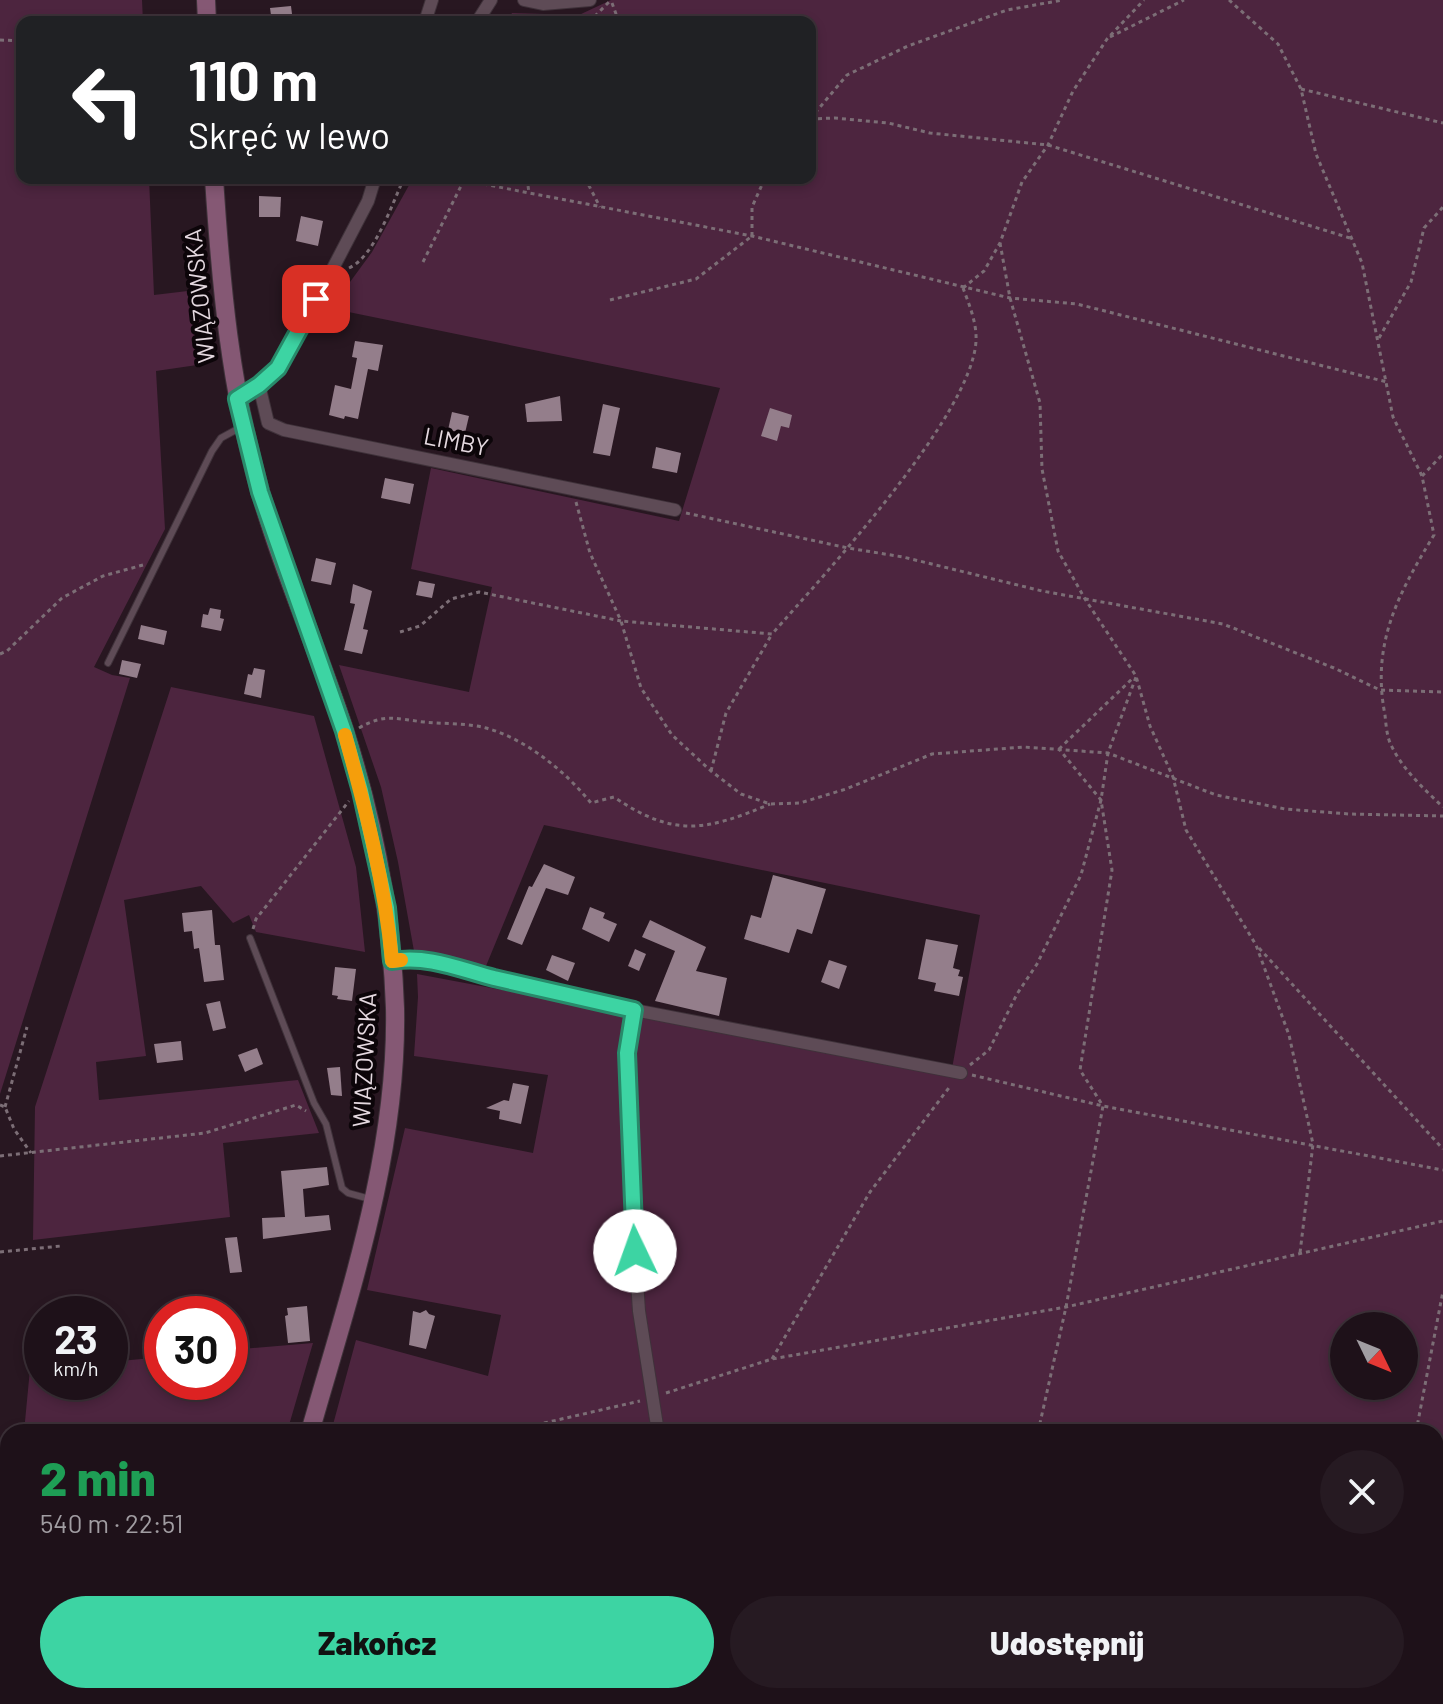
<!DOCTYPE html>
<html lang="pl">
<head>
<meta charset="utf-8">
<style>
  :root { --surface:#1e1119; --page:#261a22; --text:#f1f3f6; --muted:#a19da2; --line:#3c3138; --accent:#3dd4a3 }
  body { margin:0; font-family:Barlow,sans-serif; background:var(--page); color:var(--text); height:100vh; display:flex; flex-direction:column; font-size:30px; white-space:nowrap }
  * { box-sizing:border-box; margin:0 }
  p { font-size:26px; color:var(--muted) }
  .icon { flex:none; width:44px; height:44px; fill:none; stroke:currentColor; stroke-width:2; stroke-linecap:round; stroke-linejoin:round }
  .map { position:relative; flex:1; overflow:hidden }
  .side { position:absolute; left:0px; top:1424px; width:1444px; height:280px; display:flex; flex-direction:column; background:var(--surface); border-radius:24px 24px 0 0; box-shadow:0 4px 12px #0003,0 0 0 2px var(--line) }
  .side>* { flex:none }
  .hud { position:absolute; left:16px; top:16px; width:800px; height:168px; border-radius:16px; box-shadow:0 4px 12px #0003,0 0 0 2px var(--line); background:#202124; color:#fff; overflow:hidden }
  .needle { width:52px; rotate:133deg }
  .buttons { position:absolute; left:1330px; top:1312px; display:grid; gap:16px }
  .buttons a { display:grid; place-items:center; width:88px; height:88px; border-radius:50%; background:var(--surface); box-shadow:0 4px 12px #0003,0 0 0 2px var(--line); font-size:40px }
  .speed { position:absolute; left:24px; top:1296px; display:flex; gap:16px; font-size:40px; font-weight:700; text-align:center }
  .speed>* { display:grid; place-content:center; width:104px; height:104px; border-radius:50%; background:var(--surface); box-shadow:0 4px 12px #0003,0 0 0 2px var(--line); line-height:1 }
  .speed small { font-size:20px; font-weight:400 }
  .speed .limit { border:12px solid #d22; background:#fff; color:#111 }
  .pin { position:absolute; display:grid; place-items:center; width:68px; height:68px; color:#fff; margin:-34px; border-radius:16px; box-shadow:0 4px 12px #0006 }
  .me { position:absolute; width:88px; margin:-44px; rotate:357deg; stroke-linejoin:round; filter:drop-shadow(0 0 6px #0008) }
  .turn { display:flex; align-items:center; gap:28px; height:168px; padding:0 40px; font-size:36px }
  .turn .icon { width:104px; height:104px; stroke-width:2.5 }
  .turn b { display:block; font-size:56px; line-height:68px }
  .round { display:grid; place-items:center; flex:none; width:84px; height:84px; border-radius:42px; background:var(--page) }
  .overview { display:flex; align-items:center; justify-content:space-between; height:136px; padding:0 40px }
  h1 { font-size:48px; font-weight:800; line-height:60px; color:#1e9e55 }
  .button { display:flex; gap:16px; margin-top:auto; padding:16px 40px }
  .button a { flex:1; height:92px; border-radius:48px; background:var(--accent); color:#111; font-size:32px; font-weight:800; line-height:92px; text-align:center }
  .button a+a { background:var(--page); color:var(--text) }
  .map>svg:first-child { display:block }
  .green { fill:#4d253f; fill-rule:evenodd }
  .building { fill:#947e8b }
  .lines { fill:none; stroke-linecap:round; stroke-linejoin:round }
  .lane-casing { stroke:#3f323a; stroke-width:8 }
  .street-casing { stroke:#3f323a; stroke-width:14 }
  .secondary-casing { stroke:#3f323a; stroke-width:20 }
  .path { stroke:#7c6e76; stroke-width:3; stroke-dasharray:4 4; stroke-linecap:butt }
  .lane { stroke:#5e4b56; stroke-width:6 }
  .street { stroke:#5e4b56; stroke-width:12 }
  .secondary { stroke:#855874; stroke-width:18 }
  .route-casing { stroke:#288a6a; stroke-width:20 }
  .route { stroke:#3dd4a3; stroke-width:14 }
  .slow { stroke:#f59e0b; stroke-width:14 }
  .labels { text-anchor:middle; stroke-width:8; stroke-linejoin:round; paint-order:stroke }
  .street-label { font-size:24px; fill:#e5d9e0; stroke:#0c0509 }
</style>
</head>
<body>
<div class="map">
<svg width="1443" height="1704" viewBox="0 0 1443 1704">
  <rect width="100%" height="100%" fill="#281721"/>
  <!-- green -->
  <g class="green">
    <path d="M0,0H142L143,22H22V178H149L154,295L196,290L204,364L156,371L165,529L94,667L112,675L130,678L0,1094Z"/>
    <path d="M611,0H1443V1704H617L619,1696H1436V1432H331L356,1340L488,1376L501,1315L367,1290L405,1128L533,1153L548,1075L414,1056L418,997L417,974L951,1074L980,915L544,825L486,966L414,951L398,862L381,787L339,665L469,692L492,587L411,569L431,468L679,521L720,388L324,307L350,282L372,252L413,178H810V22H507L512,13L579,15ZM1344,1326H1404V1386H1344Z"/>
    <path d="M171,687L314,716L356,867L365,952L256,932L249,915L233,923L201,886L124,900L146,1056L96,1062L99,1100L298,1080L319,1133L223,1143L230,1217L33,1240L35,1107Z"/>
    <path d="M313,1343L287,1432H24L30,1369L42,1368V1382H110V1362L162,1357V1382H230V1350Z"/>
    <path d="M425,1696H603L602,1704H424Z"/>
  </g>
  <!-- building -->
  <g class="building">
    <path d="M291,6L293,22H272L270,8Z"/>
    <path d="M259,196L281,197L280,217H259Z"/>
    <path d="M301,216L323,221L318,246L296,241Z"/>
    <path d="M355,341L383,345L378,371L368,369L358,419L345,416L344,419L329,415L335,385L351,389L357,358L352,357Z"/>
    <path d="M560,396L562,421L527,422L525,404Z"/>
    <path d="M603,404L620,408L610,456L593,453Z"/>
    <path d="M770,408L792,415L789,428L781,426L777,441L761,436Z"/>
    <path d="M452,412L469,416L465,433L448,430Z"/>
    <path d="M656,447L681,453L677,473L652,468Z"/>
    <path d="M385,478L414,484L410,504L381,498Z"/>
    <path d="M316,558L336,563L331,585L311,581Z"/>
    <path d="M419,581L435,584L432,598L416,595Z"/>
    <path d="M353,584L372,591L363,629L368,630L362,654L344,650L355,604L350,603Z"/>
    <path d="M210,608L221,610L220,618L224,619L221,631L201,627L203,614L208,615Z"/>
    <path d="M141,625L167,631L164,645L138,639Z"/>
    <path d="M122,660L141,664L137,678L119,674Z"/>
    <path d="M254,668L265,670L261,698L244,694L248,674L252,675Z"/>
    <path d="M544,864L575,877L568,895L546,888L522,945L507,939L529,886L532,887Z"/>
    <path d="M773,875L826,889L812,934L797,929L789,953L744,939L751,915L761,918Z"/>
    <path d="M590,907L605,913L603,918L617,924L609,942L582,929Z"/>
    <path d="M212,910L215,945H220L224,980L204,982L199,948L194,949L192,931L184,932L182,913Z"/>
    <path d="M650,920L706,947L696,971L727,978L719,1016L655,1001L675,951L642,937Z"/>
    <path d="M926,939L958,945L953,968L960,970L958,976L963,977L959,996L934,991L936,983L918,979Z"/>
    <path d="M635,949L646,954L639,971L628,966Z"/>
    <path d="M552,955L575,963L568,981L546,970Z"/>
    <path d="M829,960L847,966L839,989L821,982Z"/>
    <path d="M335,967L356,969L352,1001L337,999L338,996L332,995Z"/>
    <path d="M220,1001L226,1028L213,1031L206,1004Z"/>
    <path d="M181,1041L183,1060L157,1063L154,1044Z"/>
    <path d="M257,1048L263,1064L245,1072L238,1055Z"/>
    <path d="M340,1067L342,1096L331,1095L327,1068Z"/>
    <path d="M513,1083L529,1086L521,1124L499,1119L500,1111L486,1108L504,1100L509,1101Z"/>
    <path d="M327,1167L329,1185L303,1189L305,1217L329,1215L331,1230L263,1239L262,1218L285,1217L281,1171Z"/>
    <path d="M237,1237L242,1272L230,1273L225,1238Z"/>
    <path d="M307,1306L310,1341L288,1343L285,1316L288,1315L287,1308Z"/>
    <path d="M426,1310L429,1314L435,1316L426,1349L409,1345L413,1311L420,1313Z"/>
  </g>
  <g class="lines">
    <!-- lane casing -->
    <g class="lane-casing">
      <g id="lane">
        <path d="M108,663L212,451L221,438L243,426"/>
        <path d="M250,938L314,1103L326,1124L342,1188L348,1193L370,1199"/>
      </g>
    </g>
    <!-- street casing -->
    <g class="street-casing">
      <g id="street">
        <path d="M524,0L543,4L590,0"/>
        <path d="M425,22L432,0"/>
        <path d="M477,22L491,0"/>
        <path d="M259,385L268,423L284,430L675,510"/>
        <path d="M237,399L259,385L278,368L294,343L368,201L375,178"/>
        <path d="M392,961L412,958L452,964L490,977L634,1010L961,1073"/>
        <path d="M634,1010L627,1053L633,1220L639,1311L658,1432"/>
        <path d="M610,1704L612,1696"/>
      </g>
    </g>
    <!-- secondary casing -->
    <g class="secondary-casing">
      <g id="secondary">
        <path d="M206,0L207,22"/>
        <path d="M214,178C221,286 230,386 260,491C283,572 318,649 344,729C373,819 392,914 395,1008C398,1153 349,1295 310,1432"/>
        <path d="M231,1704L234,1696"/>
      </g>
    </g>
    <!-- path -->
    <g class="path">
      <path d="M1229,0L1278,44L1301,89L1316,154L1362,263L1393,417L1422,476L1434,535C1398,594 1371,644 1385,715C1386,725 1387,737 1391,745C1403,770 1424,789 1443,807"/>
      <path d="M612,3L619,22"/>
      <path d="M589,22L611,0"/>
      <path d="M1110,37L1184,0"/>
      <path d="M0,40L22,41"/>
      <path d="M1301,89L1443,123"/>
      <path d="M810,119L835,118L888,123L930,133L1048,145L1350,238"/>
      <path d="M810,119L847,75L908,46L1007,10L1063,0"/>
      <path d="M452,178L752,236L1010,298L1077,304L1387,382"/>
      <path d="M527,178L529,193"/>
      <path d="M585,178L600,207"/>
      <path d="M752,236V207L765,178"/>
      <path d="M1000,243L1010,298L1040,403L1042,469L1058,551L1085,599L1136,676L1150,726L1173,777L1186,830L1256,945L1289,1035L1313,1144L1300,1253"/>
      <path d="M423,262L465,178"/>
      <path d="M349,268C375,256 392,204 404,178"/>
      <path d="M963,288C969,304 977,323 976,341C972,415 824,575 772,634L621,621L641,688L672,735L711,771L741,794L770,804L800,803L846,789L932,754L1024,747L1108,753L1216,795L1285,809L1349,814L1443,816"/>
      <path d="M963,288L984,271L1000,243L1022,182L1048,145L1073,91L1107,39L1144,0"/>
      <path d="M610,300L696,279L752,236"/>
      <path d="M1379,338L1411,282L1424,228L1443,207"/>
      <path d="M1422,476L1443,454"/>
      <path d="M576,502L590,553L621,621"/>
      <path d="M686,513L848,548L903,557L1042,591L1223,624L1334,668L1380,690L1443,692"/>
      <path d="M400,632L420,626L451,599L479,592L621,621"/>
      <path d="M0,654L7,651L62,598L103,576L143,565"/>
      <path d="M359,728C385,713 396,719 424,722C444,724 467,723 486,728C526,739 565,771 591,803L614,797C674,838 706,831 770,804"/>
      <path d="M1059,749L1134,677"/>
      <path d="M711,771L726,713L772,634"/>
      <path d="M253,929L256,919L349,801"/>
      <path d="M1259,948L1443,1149"/>
      <path d="M970,1065L989,1050L1017,994L1037,964L1081,875L1101,800L1108,753L1136,677"/>
      <path d="M972,1075L1103,1106L1443,1170"/>
      <path d="M0,1105L5,1107L14,1129L31,1153"/>
      <path d="M5,1107L27,1027"/>
      <path d="M0,1156L205,1133L296,1105L306,1111"/>
      <path d="M0,1252L61,1246"/>
      <path d="M772,1359L870,1192L951,1085"/>
      <path d="M666,1393L772,1359L1066,1307L1443,1221"/>
      <path d="M505,1432L640,1401"/>
      <path d="M1038,1432L1066,1307L1103,1106L1080,1070L1112,870L1101,800L1059,749"/>
      <path d="M1416,1432L1443,1291"/>
      <path d="M0,1477L8,1476"/>
      <path d="M1436,1676L1443,1677"/>
      <path d="M982,1704L983,1696"/>
      <path d="M1363,1704L1365,1696"/>
    </g>
    <!-- lane -->
    <use href="#lane" class="lane"/>
    <!-- street -->
    <use href="#street" class="street"/>
    <!-- secondary -->
    <use href="#secondary" class="secondary"/>
  </g>
  <g class="lines">
    <!-- route casing -->
    <g class="route-casing">
      <path id="route" d="M316,299L278,368L259,385L237,399L260,492L344,731L361,791L387,908L392,961C429,955 459,969 494,978C541,989 587,999 634,1010L627,1053L635,1251"/>
    </g>
    <!-- route -->
    <use href="#route" class="route"/>
    <!-- slow -->
    <path class="slow" d="M345,735C366,810 385,884 392,961L401,960"/>
  </g>
  <g class="labels">
    <!-- street labels -->
    <g class="street-label">
      <text transform="translate(200 296) rotate(-96)" y="8">WIĄZOWSKA</text>
      <text transform="translate(456 442) rotate(11)" y="8">LIMBY</text>
      <text transform="translate(365 1060) rotate(-87)" y="8">WIĄZOWSKA</text>
    </g>
  </g>
</svg>
<div class="buttons">
<a><svg class="needle" viewBox="-14 -14 28 28"><path d="M0-13l5 13h-10z" fill="#e53935"/><path d="M0 13l5-13h-10z" fill="#a19da2"/></svg></a>
</div>
<div class="speed"><div>23<small>km/h</small></div><div class="limit">30</div></div>
<div class="pin" style="left:316px;top:299px;background:#d93025"><svg class="icon" aria-label="arrive" viewBox="0 0 24 24"><path d="M6 21V4h12l-3 4 3 4H6"/></svg></div>
<svg class="me" style="left:635px;top:1251px" viewBox="-20 -20 40 40"><circle r="19" fill="#fff"/><path d="M0-13L10 11 0 6-10 11z" fill="#3dd4a3"/></svg>
<div class="hud">
<div class="turn"><svg class="icon" aria-label="left" viewBox="0 0 24 24"><path d="M17 20v-9H6M10 6l-5 5 5 5"/></svg><div><b>110 m</b>Skręć w lewo</div></div>
</div>
<section class="side">
<div class="overview"><div><h1>2 min</h1><p>540 m · 22:51</p></div><a class="round"><svg class="icon" aria-label="close" viewBox="0 0 24 24"><path d="M6 6l12 12M18 6L6 18"/></svg></a></div>
<div class="button"><a>Zakończ</a><a>Udostępnij</a></div>
</section>
</div>
</body>
</html>
